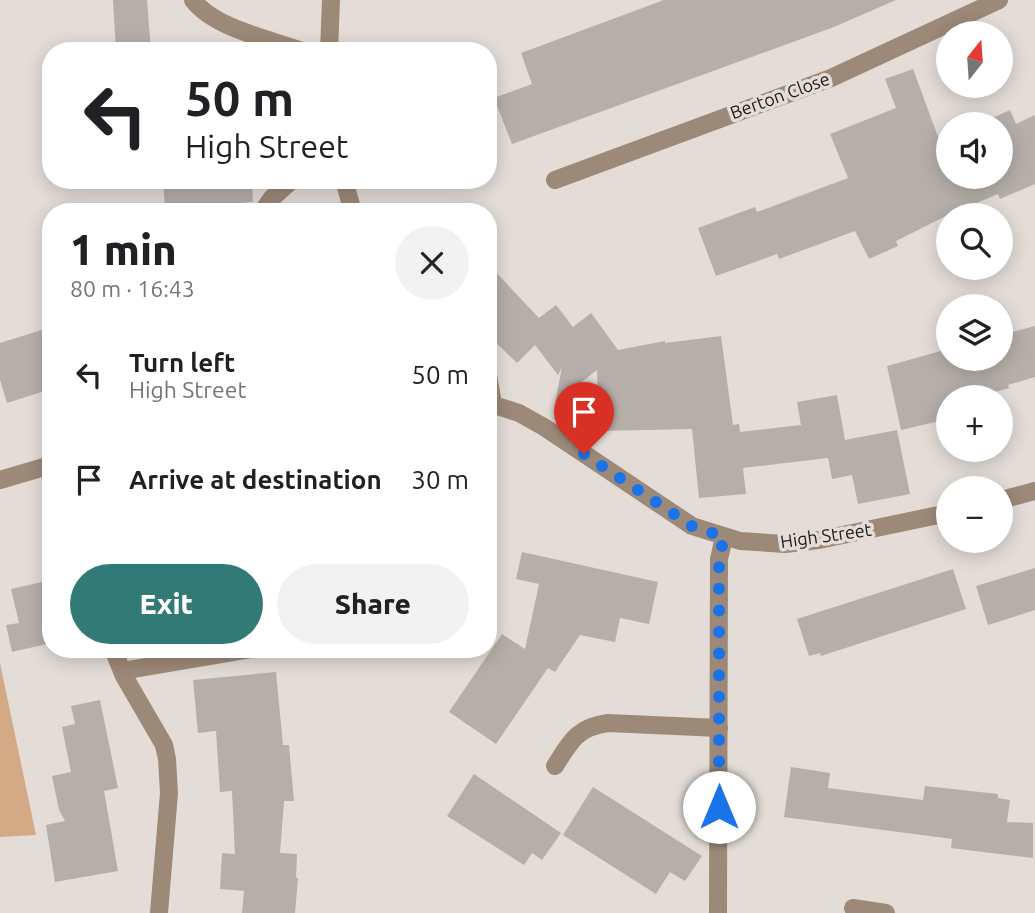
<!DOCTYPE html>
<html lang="en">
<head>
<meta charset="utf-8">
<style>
  :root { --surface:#fff; --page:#f2f2f2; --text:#202124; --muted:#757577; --accent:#317a76 }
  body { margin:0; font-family:Ubuntu,sans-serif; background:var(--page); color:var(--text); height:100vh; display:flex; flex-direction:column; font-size:26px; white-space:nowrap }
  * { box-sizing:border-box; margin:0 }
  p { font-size:23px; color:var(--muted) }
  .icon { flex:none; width:38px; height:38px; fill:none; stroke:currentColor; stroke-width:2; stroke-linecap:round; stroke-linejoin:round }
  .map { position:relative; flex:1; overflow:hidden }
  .side { position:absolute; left:42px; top:203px; width:455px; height:455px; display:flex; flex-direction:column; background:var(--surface); border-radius:28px; box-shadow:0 4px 18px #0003 }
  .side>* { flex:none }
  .banner { position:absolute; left:42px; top:42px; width:455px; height:147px; border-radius:28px; box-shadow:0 4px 18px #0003; background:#fff; color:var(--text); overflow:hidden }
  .needle { width:46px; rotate:17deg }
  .buttons { position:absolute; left:936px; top:21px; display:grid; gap:14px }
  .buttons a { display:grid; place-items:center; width:77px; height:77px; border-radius:50%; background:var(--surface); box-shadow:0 4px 18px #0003; font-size:35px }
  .pin { position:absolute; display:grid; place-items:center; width:60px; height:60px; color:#fff; margin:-72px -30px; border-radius:50% 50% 50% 0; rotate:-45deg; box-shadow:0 0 7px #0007 }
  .pin .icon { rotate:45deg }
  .me { position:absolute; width:77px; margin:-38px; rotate:0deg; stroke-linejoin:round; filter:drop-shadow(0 0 5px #0008) }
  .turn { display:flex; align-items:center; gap:24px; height:147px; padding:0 28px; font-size:32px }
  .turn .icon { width:91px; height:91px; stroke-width:2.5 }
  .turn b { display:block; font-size:49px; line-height:60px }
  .round { display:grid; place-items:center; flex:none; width:74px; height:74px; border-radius:37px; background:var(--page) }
  .summary { display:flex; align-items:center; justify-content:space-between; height:119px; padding:0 28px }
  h1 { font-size:42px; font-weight:800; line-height:52px }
  .button { display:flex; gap:14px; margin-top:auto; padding:14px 28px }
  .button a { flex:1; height:80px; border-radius:42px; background:var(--accent); color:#fff; font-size:28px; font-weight:800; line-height:80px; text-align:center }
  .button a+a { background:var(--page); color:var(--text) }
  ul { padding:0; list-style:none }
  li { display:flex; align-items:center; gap:21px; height:105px; padding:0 28px }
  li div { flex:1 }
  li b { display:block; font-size:26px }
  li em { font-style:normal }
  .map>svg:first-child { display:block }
  .green { fill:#d3aa85 }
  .building { fill:#b6afa9 }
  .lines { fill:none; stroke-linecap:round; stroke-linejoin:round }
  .minor { stroke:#9d8978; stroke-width:18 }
  .route { stroke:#1a73e8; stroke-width:12; stroke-dasharray:0 21.6 }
  .labels { text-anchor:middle; stroke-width:7; stroke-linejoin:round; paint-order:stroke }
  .street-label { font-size:18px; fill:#1e1c1a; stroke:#e4ddd7 }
</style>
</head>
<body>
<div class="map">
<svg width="1035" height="913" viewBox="0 0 1035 913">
  <rect width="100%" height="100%" fill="#e4ddd7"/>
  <!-- green -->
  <path class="green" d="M0,663L36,835L0,837Z"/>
  <!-- building -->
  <g class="building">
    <path d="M113,0H147L151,51H116Z"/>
    <path d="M664,0H896L834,27L512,144L494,98L532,84L521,53Z"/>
    <path d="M913,69L940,142L948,138V177H1001V124H979L1010,110L1016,124L1035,115V184L1000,199L998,194L948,215L896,241L898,246L869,259L855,231L779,259L777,254L716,276L698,228L755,207L757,212L848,178L830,134L896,108L885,79Z"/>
    <path d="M163,180H252L253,202L165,209Z"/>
    <path d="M488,264L539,318L556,305L573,327L591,313L618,350L665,341V343L721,336L733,425L739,424L740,432L801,425L797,402L837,395L845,440L897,430L910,494L858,504L852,475L832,479L828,458L743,468L746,494L699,498L692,429L599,431L597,370L555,403L562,367L558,375L535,345L517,363L488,335Z"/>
    <path d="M1035,326V377L1008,385L1009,388L995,392L997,397H948V419L901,430L887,366L948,349V359H1001V335Z"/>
    <path d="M51,327V389L7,403L0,380V343Z"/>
    <path d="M522,552L658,582L649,624L620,618L615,642L580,635L555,672L548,668L496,744L449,712L502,634L525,649L539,584L516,579Z"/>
    <path d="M1035,568V610L988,625L976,586Z"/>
    <path d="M953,569L966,609L821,656L820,653L809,656L797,619Z"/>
    <path d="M51,580V643L12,652L6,625L19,623L11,589Z"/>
    <path d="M276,672L283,745H289L294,801H284L280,853L297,854L296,878H298L295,913H242L244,891L220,889L222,853L235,854L232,791L220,792L216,731L198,733L193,680Z"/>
    <path d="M100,700L118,788L104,791L118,871L55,882L46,825L65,821L59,810L52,776L71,772L62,727L75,724L71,706Z"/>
    <path d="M791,767L830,773L828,788L875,794L923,800L925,786L998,794V798L1010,800L1007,822L1033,823V858L951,848L952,839L784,817Z"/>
    <path d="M474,774L561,833L542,860L532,853L524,865L447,816Z"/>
    <path d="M593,787L702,856L685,881L670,872L656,894L563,835Z"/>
  </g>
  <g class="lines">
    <!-- minor -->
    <g class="minor">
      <path d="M193,0C214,28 269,39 302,51"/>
      <path d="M329,51L331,0"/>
      <path d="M344,180L353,212"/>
      <path d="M555,180L831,78L999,0"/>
      <path d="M262,212L272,198L292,180"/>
      <path d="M488,375L493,404"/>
      <path d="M488,403L519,413L544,427L692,526L740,541L785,544L819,540L948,513"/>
      <path d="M0,480L51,465"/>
      <path d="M1001,500L1035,491"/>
      <path d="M113,649L124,676L164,745L167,759L169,793L159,913"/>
      <path d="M122,671L252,649"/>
      <path d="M555,766C570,742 577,727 608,723L719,728"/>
      <path d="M853,908L886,913"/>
      <path d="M718,913L719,559L724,537"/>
    </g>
  </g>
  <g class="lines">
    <!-- route -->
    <path class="route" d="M584,454L692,526L724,537L719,559V807"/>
  </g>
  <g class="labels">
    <!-- street labels -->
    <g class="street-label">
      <text transform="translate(780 96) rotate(-20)" y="6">Berton Close</text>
      <text transform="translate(826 536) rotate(-8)" y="6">High Street</text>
    </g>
  </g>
</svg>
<div class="buttons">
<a><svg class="needle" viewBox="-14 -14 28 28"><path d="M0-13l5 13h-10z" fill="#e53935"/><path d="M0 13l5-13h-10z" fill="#757577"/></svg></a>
<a><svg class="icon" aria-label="sound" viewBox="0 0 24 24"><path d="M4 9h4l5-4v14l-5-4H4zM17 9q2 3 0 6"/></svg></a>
<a><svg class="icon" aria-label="search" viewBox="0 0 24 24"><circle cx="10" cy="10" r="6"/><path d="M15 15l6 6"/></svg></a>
<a><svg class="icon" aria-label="layers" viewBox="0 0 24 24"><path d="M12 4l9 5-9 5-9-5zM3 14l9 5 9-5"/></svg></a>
<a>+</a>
<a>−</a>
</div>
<div class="pin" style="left:584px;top:454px;background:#d93025"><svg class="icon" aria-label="arrive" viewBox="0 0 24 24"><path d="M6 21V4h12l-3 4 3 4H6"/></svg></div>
<svg class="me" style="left:719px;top:807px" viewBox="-20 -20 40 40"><circle r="19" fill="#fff"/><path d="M0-13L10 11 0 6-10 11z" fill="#1a73e8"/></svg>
<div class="banner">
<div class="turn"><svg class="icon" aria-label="left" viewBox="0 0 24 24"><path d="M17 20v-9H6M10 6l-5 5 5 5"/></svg><div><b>50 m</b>High Street</div></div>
</div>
<section class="side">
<div class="summary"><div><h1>1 min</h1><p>80 m · 16:43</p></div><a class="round"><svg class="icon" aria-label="close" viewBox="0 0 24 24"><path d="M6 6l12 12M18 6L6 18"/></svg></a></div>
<ul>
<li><svg class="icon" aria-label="left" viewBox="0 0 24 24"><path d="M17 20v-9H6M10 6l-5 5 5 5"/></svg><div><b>Turn left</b><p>High Street</p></div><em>50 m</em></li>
<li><svg class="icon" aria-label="arrive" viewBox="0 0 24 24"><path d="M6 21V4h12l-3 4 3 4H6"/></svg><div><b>Arrive at destination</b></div><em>30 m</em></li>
</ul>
<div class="button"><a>Exit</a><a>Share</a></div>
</section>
</div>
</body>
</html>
